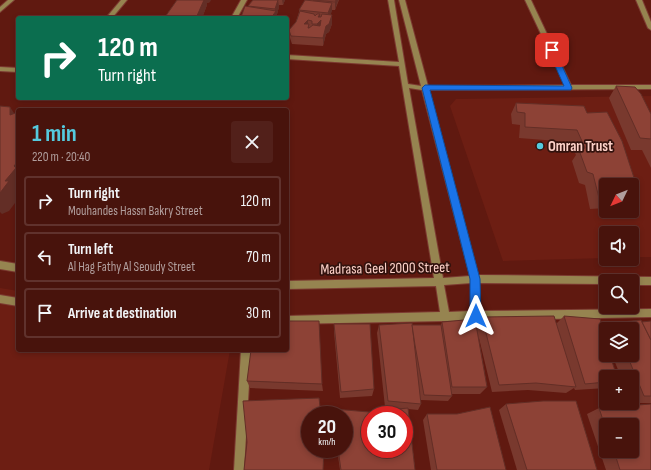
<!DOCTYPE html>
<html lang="en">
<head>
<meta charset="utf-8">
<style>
  :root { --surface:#48130c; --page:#52201a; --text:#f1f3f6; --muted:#b19e9d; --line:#60322d; --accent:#55cade }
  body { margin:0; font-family:"Sofia Sans Condensed",sans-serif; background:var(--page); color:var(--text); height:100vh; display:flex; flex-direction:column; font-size:15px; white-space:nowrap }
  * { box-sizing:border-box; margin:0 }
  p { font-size:13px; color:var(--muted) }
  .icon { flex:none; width:22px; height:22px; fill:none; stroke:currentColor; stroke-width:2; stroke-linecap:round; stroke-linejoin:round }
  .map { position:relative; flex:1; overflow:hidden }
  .side { position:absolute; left:16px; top:108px; width:273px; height:244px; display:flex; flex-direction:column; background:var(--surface); border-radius:4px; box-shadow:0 2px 6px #0003,0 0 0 1px var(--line) }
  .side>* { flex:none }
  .guide { position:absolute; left:16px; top:16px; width:273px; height:84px; border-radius:4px; box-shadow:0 2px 6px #0003,0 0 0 1px var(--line); background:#0b6e4f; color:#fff; overflow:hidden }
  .needle { width:26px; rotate:227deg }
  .fabs { position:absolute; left:599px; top:178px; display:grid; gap:8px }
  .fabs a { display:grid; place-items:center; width:40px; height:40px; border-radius:4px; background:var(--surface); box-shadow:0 2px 6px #0003,0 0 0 1px var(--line); font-size:20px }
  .speed { position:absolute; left:301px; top:406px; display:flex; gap:8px; font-size:20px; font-weight:700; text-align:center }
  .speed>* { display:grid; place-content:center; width:52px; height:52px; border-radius:50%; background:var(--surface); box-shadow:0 2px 6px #0003,0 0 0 1px var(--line); line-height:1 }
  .speed small { font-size:10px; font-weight:400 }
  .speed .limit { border:6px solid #d22; background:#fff; color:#111 }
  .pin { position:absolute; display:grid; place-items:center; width:34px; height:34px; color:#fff; margin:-17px; border-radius:8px; box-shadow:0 2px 6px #0006 }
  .me { position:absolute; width:44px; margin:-22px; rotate:0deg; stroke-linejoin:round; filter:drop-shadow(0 0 3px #0008) }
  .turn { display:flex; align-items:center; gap:14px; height:84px; padding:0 16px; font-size:18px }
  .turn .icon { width:52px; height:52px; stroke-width:2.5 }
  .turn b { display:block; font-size:28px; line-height:34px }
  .round { display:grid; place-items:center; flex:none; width:42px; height:42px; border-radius:4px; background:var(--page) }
  .headline { display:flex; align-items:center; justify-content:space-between; height:68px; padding:0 16px }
  h1 { font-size:24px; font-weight:700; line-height:30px; color:var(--accent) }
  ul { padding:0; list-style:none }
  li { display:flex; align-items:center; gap:12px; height:50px; margin:0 8px 6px; padding:0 8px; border:2px solid var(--line); border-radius:4px }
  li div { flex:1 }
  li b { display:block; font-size:15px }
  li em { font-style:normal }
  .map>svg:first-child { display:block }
  .built { fill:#6d1e13; fill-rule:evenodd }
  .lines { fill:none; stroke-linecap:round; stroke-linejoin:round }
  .street-casing { stroke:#7c3a31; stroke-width:2 }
  .street { fill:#968450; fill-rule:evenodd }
  .wall { fill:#79392e; fill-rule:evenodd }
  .shaded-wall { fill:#632e26 }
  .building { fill:#8d4236; stroke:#632e26; fill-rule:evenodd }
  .route { fill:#1a73e8; stroke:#114b97 }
  .poi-dot { fill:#55cade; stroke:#32120d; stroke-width:1.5 }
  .labels { text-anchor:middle; stroke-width:3.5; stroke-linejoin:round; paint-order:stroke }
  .poi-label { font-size:15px; font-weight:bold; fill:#fdd1c8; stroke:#32120d; text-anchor:start }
  .street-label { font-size:15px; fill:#fdd1c8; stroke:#32120d }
</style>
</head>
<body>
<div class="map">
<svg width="651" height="470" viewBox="0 0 651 470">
  <rect width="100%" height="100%" fill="#601910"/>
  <!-- built -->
  <g class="built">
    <path d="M651,96V257H632V233H606V258L503,261L450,106L456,99ZM606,185H632V211H606Z"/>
    <path d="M0,288L18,291V350H230L209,470H0Z"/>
  </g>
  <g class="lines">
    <!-- street casing -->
    <g class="street-casing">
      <g id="street">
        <path d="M8,0H14L0,12V7Z"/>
        <path d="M121,0H127L112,18H106Z"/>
        <path d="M241,0H247L237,18H231Z"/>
        <path d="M388,0H394L408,84L421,86L399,0H405L428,86L565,85L525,0H531L571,85H651V89L429,90L478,275L651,277V285H632V281H606V284L479,283V311L651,309V317L287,324V316L440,312L436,286L287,289V281L434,278L399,66L287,59V55L399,62ZM409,88L422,90L470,276L443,278ZM471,283V311L449,312L444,285Z"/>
        <path d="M636,0H642L651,22V30L648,28Z"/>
        <path d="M0,67L18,68V72L0,71Z"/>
        <path d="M0,261L18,264V272L0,269Z"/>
        <path d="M0,295L18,298V306L0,303Z"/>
        <path d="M241,350H251L244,470H234Z"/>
      </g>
    </g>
    <!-- street -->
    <use href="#street" class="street"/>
  </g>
  <!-- wall -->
  <g class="wall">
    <path d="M177,0L210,2L207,3V5L202,18H166L165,17Z"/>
    <path d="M253,0H285L283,5H279V7L276,18H241V17L248,7V6Z"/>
    <path d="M306,0H339L335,10H332L330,15H332V24L329,32L326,34L323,46L292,44L290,38L289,30L296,22L299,12V10Z"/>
    <path d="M616,86L651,114V168L642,150H631L609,98Z"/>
    <path d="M516,103L584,106L587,113L607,112L622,141L638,190V197L632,204V185H606V208L590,209L585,185L579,183L572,161L576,155L570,142L519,138L520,125L512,124L511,114Z"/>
    <path d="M564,316L603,331L613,323L642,322L651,321V403H632V377H621L612,355H632V329H606V388L575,390L574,388L566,393L528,390L492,392L478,334L487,387L480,394H452V396L448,401L421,400V404L418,410L408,409L415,470H340L337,449H344V415H334V409L369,412L402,409L385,407L377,333L379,325H441L442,322L476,324L482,317L556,324Z"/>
    <path d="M334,324L374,389L372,396L340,398L334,332Z"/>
    <path d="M247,381L322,384L323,391L250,388Z"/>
    <path d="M506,404L597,470H517L499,410Z"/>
    <path d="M599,408L651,470H606L587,414ZM606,425L632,451H606Z"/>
    <path d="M427,414L506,470H431L423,420Z"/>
  </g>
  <!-- shaded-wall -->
  <g class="shaded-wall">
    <path d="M201,0H211L210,2L207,3V5L202,18H196Z"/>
    <path d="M278,0L279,7L276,18H271L275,12V9Z"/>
    <path d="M282,0H285L283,5Z"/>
    <path d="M336,0H339L338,1L335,10V2Z"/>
    <path d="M332,3V11L328,22V13Z"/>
    <path d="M320,14V21L321,20V28L317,32V24L318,17Z"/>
    <path d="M332,15V24L329,32L326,34L323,46V38L326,26Z"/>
    <path d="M308,20V27L309,24V32L304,24Z"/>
    <path d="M10,107L18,119L10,115Z"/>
    <path d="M18,161V199L9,211L2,214L0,212V193L5,181L14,166Z"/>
  </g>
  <!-- building -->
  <g class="building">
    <path d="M177,0H204L196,18L165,17Z"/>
    <path d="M253,0H278L275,9L248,6Z"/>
    <path d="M305,0L332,3L328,13L299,10Z"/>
    <path d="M313,0H336L335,2Z"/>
    <path d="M245,6L276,11L271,18H250L241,17Z"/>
    <path d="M300,11L314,14L315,16L317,14H320L318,17H321L322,14L332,15L329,24L326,26L323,38L291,36L289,30L296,22ZM308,20L312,21V24H317L321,20L320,26L313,25L309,28H308L309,24H304Z"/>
    <path d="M616,86L635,87L641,94L651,114V139L640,138Z"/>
    <path d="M516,103L584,106L587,113L607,112L622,141L638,190V197H632V185H606V198H599L593,174L587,172L579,150L585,148L577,130L525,127V113L517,112Z"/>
    <path d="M0,106L10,107V115L18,112V161L14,166L16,168L5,181H9L0,193Z"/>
    <path d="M554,316L576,387L536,383L499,385L482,317Z"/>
    <path d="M564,316L600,319L606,340V355H610L617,377H606V382L585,384Z"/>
    <path d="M475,319L487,387H452L442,322Z"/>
    <path d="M641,320L651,340V396H644L627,355H632V329H616L613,323Z"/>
    <path d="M287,321H319L322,384L247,381L251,350H287Z"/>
    <path d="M651,321V340L642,322Z"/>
    <path d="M412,323L421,404L388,401L379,325Z"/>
    <path d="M334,324H370L374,389L341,392Z"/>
    <path d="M412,325H441L452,396L424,395L415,345Z"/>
    <path d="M319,398L321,415H310V449H324L323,470H244L247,442L243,401Z"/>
    <path d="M543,401H576L597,470H527L506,404Z"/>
    <path d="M651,404V470H620L614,451H632V425H606V429L599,408Z"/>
    <path d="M490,407L506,470H437L427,414H457Z"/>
    <path d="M408,408L415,470H341L338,449H344V415H335L334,409L369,412ZM370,415H404V449H370Z"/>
  </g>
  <!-- route -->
  <path class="route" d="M552,48L555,50L572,88L571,90H430L480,279L481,316L479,319L476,320L472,319L470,316V279L422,88L425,85L564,86L548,50Z"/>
  <!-- markers -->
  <circle class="poi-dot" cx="540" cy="146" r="4"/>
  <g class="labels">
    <!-- poi labels -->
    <g class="poi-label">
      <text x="548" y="151">Omran Trust</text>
    </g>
    <!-- street labels -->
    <g class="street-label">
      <text transform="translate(385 268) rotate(-1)" y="5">Madrasa Geel 2000 Street</text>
    </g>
  </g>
</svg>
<div class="fabs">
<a><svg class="needle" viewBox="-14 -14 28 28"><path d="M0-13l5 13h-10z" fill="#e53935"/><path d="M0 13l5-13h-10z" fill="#b19e9d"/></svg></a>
<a><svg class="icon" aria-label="sound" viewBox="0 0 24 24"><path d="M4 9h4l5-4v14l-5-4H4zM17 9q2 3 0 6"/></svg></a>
<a><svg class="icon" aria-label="search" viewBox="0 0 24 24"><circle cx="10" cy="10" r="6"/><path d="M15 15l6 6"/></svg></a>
<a><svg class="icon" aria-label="layers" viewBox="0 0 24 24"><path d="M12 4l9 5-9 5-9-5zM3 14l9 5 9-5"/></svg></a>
<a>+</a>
<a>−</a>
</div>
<div class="speed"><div>20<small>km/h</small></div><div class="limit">30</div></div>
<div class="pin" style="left:552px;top:50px;background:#d93025"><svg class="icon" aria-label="arrive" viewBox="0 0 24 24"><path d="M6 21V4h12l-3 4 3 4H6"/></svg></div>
<svg class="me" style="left:476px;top:316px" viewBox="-20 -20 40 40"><path d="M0-17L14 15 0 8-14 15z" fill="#1a73e8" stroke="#fff" stroke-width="4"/></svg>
<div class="guide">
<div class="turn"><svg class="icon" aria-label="right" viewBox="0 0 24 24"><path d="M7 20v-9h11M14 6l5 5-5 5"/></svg><div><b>120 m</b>Turn right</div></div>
</div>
<section class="side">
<div class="headline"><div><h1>1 min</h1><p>220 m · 20:40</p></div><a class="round"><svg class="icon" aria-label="close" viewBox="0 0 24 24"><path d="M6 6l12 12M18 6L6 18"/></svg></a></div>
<ul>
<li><svg class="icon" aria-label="right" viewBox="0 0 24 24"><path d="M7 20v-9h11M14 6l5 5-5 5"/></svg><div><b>Turn right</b><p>Mouhandes Hassn Bakry Street</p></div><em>120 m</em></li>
<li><svg class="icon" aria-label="left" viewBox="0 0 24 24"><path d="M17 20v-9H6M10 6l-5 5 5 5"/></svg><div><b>Turn left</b><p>Al Hag Fathy Al Seoudy Street</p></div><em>70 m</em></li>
<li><svg class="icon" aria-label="arrive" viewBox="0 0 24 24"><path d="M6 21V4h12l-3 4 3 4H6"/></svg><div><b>Arrive at destination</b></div><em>30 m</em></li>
</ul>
</section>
</div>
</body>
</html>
